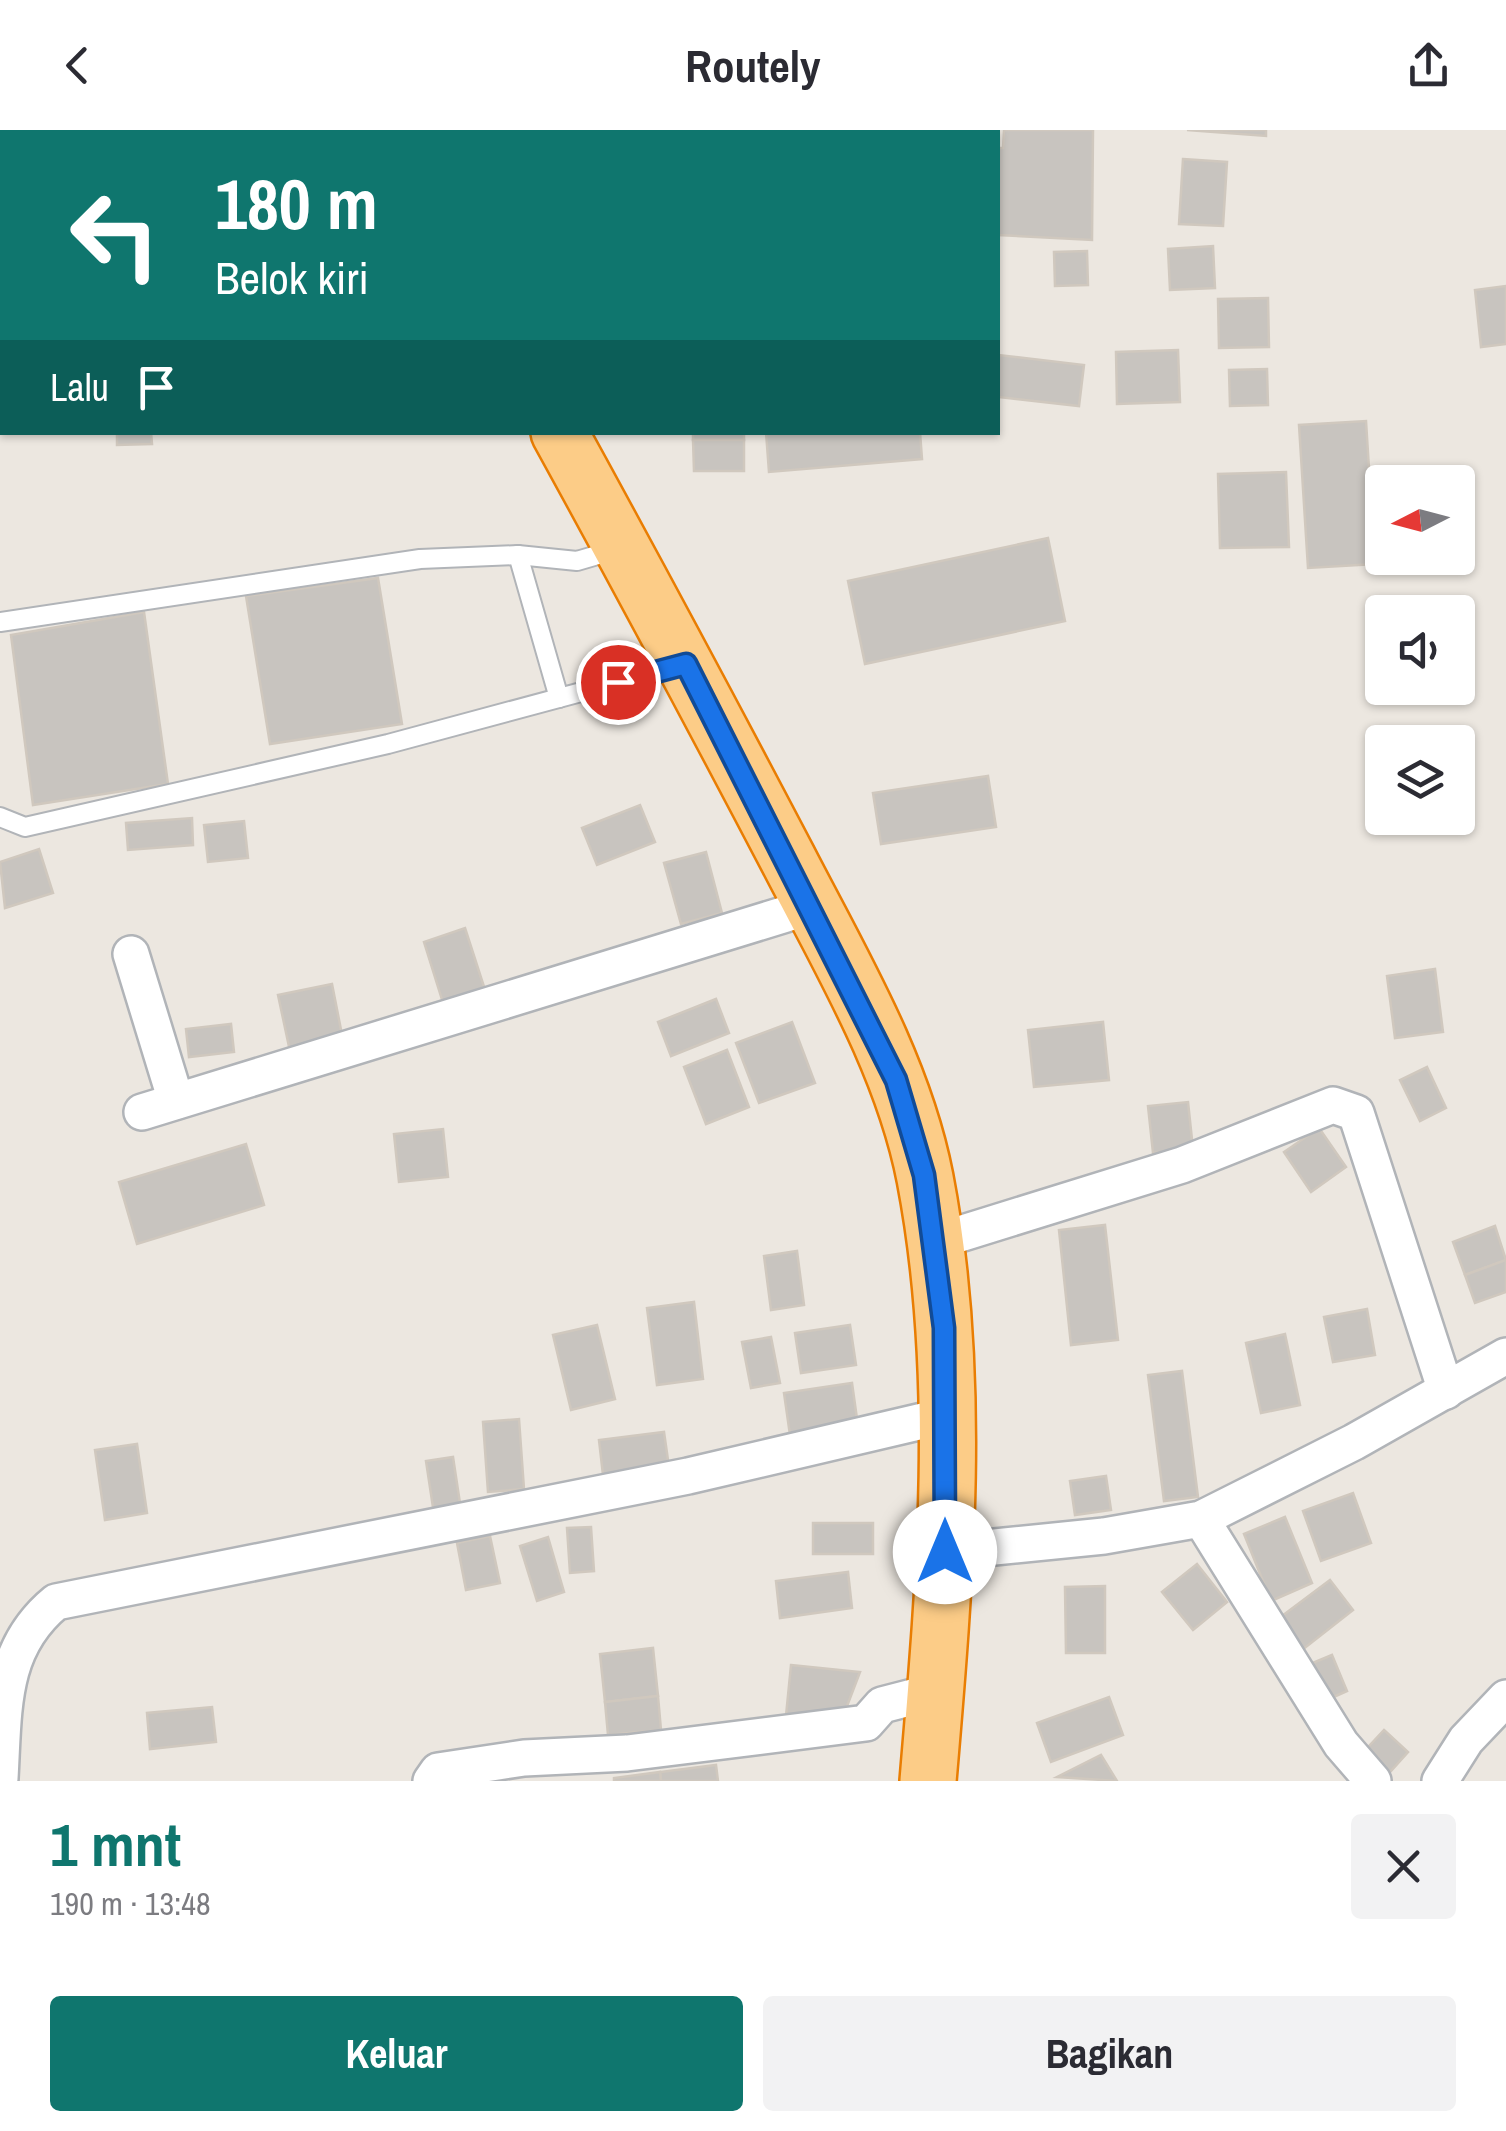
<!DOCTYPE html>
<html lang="id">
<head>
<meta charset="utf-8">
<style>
  :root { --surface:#fff; --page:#f2f2f3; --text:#2b2b33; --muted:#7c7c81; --accent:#0f766e }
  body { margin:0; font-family:"Archivo Narrow",sans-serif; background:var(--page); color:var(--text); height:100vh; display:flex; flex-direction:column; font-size:38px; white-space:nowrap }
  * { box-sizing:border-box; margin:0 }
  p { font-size:32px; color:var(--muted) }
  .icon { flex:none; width:55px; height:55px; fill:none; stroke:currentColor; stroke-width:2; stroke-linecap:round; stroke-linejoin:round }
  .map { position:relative; height:1651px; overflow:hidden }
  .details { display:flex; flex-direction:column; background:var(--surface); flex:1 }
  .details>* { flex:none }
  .top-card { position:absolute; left:0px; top:0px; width:1000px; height:305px; box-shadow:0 2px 8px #0004; background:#0f766e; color:#fff; overflow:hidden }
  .needle { width:65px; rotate:264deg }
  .controls { position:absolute; left:1365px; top:335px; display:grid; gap:20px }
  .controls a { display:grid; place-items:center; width:110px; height:110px; border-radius:10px; background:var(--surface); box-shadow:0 2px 8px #0004; font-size:50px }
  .pin { position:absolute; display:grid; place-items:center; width:85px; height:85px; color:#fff; margin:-42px; border:5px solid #fff; border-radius:50%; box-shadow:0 2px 10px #0007 }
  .me { position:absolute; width:110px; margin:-55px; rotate:0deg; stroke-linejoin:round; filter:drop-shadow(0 0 8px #0008) }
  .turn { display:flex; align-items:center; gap:35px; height:210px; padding:0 50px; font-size:45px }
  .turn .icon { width:130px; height:130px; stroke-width:2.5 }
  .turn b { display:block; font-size:70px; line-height:85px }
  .then { display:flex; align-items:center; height:95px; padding:0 50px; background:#0003; gap:20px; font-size:38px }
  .round { display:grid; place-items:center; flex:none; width:105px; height:105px; border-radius:10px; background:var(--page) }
  .headline { display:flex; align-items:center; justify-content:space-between; height:170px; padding:0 50px }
  h1 { font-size:60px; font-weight:700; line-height:75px; color:var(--accent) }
  .cta { display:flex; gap:20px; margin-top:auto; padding:20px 50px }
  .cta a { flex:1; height:115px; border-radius:10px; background:var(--accent); color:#fff; font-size:40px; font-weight:700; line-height:115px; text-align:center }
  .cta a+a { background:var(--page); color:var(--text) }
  header { display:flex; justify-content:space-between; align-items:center; height:130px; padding:0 50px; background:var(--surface); font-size:45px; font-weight:700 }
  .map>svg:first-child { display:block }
  .building { fill:#c8c4bf; stroke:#d0c8be; stroke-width:2.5 }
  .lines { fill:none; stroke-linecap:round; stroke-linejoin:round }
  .lane-casing { stroke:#b1b4b8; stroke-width:22 }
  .street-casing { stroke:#b1b4b8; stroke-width:40 }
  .highway-casing { stroke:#e97d02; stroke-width:60 }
  .lane { stroke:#fff; stroke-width:18 }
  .street { stroke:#fff; stroke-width:35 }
  .highway { stroke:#fccc87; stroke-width:55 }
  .route-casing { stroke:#114b97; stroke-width:25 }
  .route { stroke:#1a73e8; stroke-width:18 }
</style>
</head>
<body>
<header><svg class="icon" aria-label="back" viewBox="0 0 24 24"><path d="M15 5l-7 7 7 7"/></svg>Routely<svg class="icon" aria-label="share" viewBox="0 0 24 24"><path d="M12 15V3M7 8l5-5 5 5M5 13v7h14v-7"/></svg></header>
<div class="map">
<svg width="1506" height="1651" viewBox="0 0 1506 1651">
  <rect width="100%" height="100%" fill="#ece7e0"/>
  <!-- building -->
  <g class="building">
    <path d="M1004,0H1093L1092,110L998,105V18H1003Z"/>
    <path d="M1187,0H1266V6Z"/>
    <path d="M1183,29L1227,32L1223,96L1179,94Z"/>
    <path d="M1213,116L1215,158L1170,160L1168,119Z"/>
    <path d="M1087,121L1088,155L1055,156L1054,122Z"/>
    <path d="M1506,156V214L1481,217L1475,160Z"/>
    <path d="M1268,168L1269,217L1219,218L1218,169Z"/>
    <path d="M1178,220L1180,272L1117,274L1116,222Z"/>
    <path d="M998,225L1084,235L1079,276L998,267Z"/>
    <path d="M1267,239L1268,275L1230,276L1229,240Z"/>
    <path d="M1366,291L1375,434L1308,438L1299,295Z"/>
    <path d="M117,302H151L152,314L117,315Z"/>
    <rect x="693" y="302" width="51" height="8"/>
    <path d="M766,302H920L922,329L769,342Z"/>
    <path d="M693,310H744V341H694Z"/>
    <path d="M1286,342L1289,417L1220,418L1218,344Z"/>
    <path d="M1048,408L1065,491L865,534L848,451Z"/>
    <path d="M378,448L402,594L270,614L246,466Z"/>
    <path d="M144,482L168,654L33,675L11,505Z"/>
    <path d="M988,646L996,697L881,714L873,663Z"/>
    <path d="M640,675L655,712L597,735L582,698Z"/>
    <path d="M192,688L193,715L128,720L126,693Z"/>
    <path d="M244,691L248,728L208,732L204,695Z"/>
    <path d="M39,719L53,763L5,778L0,732Z"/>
    <path d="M706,722L722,783L681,794L664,733Z"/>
    <path d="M465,798L486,863L444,876L424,812Z"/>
    <path d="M1435,839L1443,902L1395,908L1387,846Z"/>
    <path d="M332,854L344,915L291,926L278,865Z"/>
    <path d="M716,869L729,903L671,926L658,892Z"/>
    <path d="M792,892L815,953L759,973L736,913Z"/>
    <path d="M1103,892L1109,950L1034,957L1028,900Z"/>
    <path d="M231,894L234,922L189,927L186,899Z"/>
    <path d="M727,920L749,977L706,994L684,937Z"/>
    <path d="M1427,937L1446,978L1420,991L1400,950Z"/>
    <path d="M1188,972L1193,1019L1153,1023L1148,976Z"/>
    <path d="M1319,998L1346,1037L1311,1062L1284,1022Z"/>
    <path d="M443,999L448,1047L399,1052L394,1004Z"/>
    <path d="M246,1014L264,1075L137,1114L119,1052Z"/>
    <path d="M1105,1095L1118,1210L1071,1215L1059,1100Z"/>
    <path d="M1495,1096L1506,1130L1465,1145L1453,1112Z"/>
    <path d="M797,1121L804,1175L771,1180L764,1126Z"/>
    <path d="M1506,1130V1162L1475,1173L1465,1145Z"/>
    <path d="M694,1172L703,1249L657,1255L647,1178Z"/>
    <path d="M1367,1179L1375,1225L1333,1232L1324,1187Z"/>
    <path d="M597,1195L615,1269L571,1280L553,1205Z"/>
    <path d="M850,1195L856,1235L801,1243L795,1203Z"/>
    <path d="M1285,1204L1300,1275L1261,1283L1246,1213Z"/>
    <path d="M771,1207L780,1253L751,1258L742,1212Z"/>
    <path d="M1182,1241L1198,1367L1164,1371L1148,1245Z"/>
    <path d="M852,1253L858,1296L790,1305L784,1263Z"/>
    <path d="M519,1289L524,1359L488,1362L483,1292Z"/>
    <path d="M664,1302L669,1337L603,1345L599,1310Z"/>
    <path d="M137,1314L147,1383L105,1390L95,1320Z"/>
    <path d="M453,1327L461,1380L434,1384L426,1331Z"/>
    <path d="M1106,1346L1111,1380L1075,1385L1070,1351Z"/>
    <path d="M1353,1363L1371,1413L1321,1431L1303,1381Z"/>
    <path d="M1285,1387L1312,1453L1271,1471L1244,1404Z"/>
    <rect x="813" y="1393" width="60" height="31"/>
    <path d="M591,1397L594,1441L570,1443L567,1398Z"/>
    <path d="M490,1406L500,1453L466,1460L457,1413Z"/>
    <path d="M548,1407L564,1462L537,1471L520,1416Z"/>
    <path d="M1197,1434L1227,1472L1193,1500L1162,1462Z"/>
    <path d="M848,1442L852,1478L780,1488L776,1451Z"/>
    <path d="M1330,1450L1353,1480L1302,1520L1278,1489Z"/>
    <path d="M1105,1456V1523H1066L1065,1457Z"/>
    <path d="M653,1518L658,1566L605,1572L600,1524Z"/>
    <path d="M1332,1525L1347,1561L1318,1574L1303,1537Z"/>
    <path d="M791,1535L860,1542L841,1592L786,1586Z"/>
    <path d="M658,1566L661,1600L608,1605L605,1572Z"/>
    <path d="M1109,1567L1123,1605L1051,1632L1037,1593Z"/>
    <path d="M212,1577L216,1612L150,1619L147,1583Z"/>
    <path d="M1384,1600L1408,1622L1382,1651L1356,1630Z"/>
    <path d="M1101,1625L1117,1651L1057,1647Z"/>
    <path d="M716,1635L718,1651H661L660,1642Z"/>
    <path d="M660,1642L661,1651H614V1648Z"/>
  </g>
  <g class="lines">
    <!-- lane casing -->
    <g class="lane-casing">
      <g id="lane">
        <path d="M518,425L559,568"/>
        <path d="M0,492L420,429L518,425L577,431L618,419"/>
        <path d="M0,687L25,697L388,614L678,536"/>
      </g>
    </g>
    <!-- street casing -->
    <g class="street-casing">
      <g id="street">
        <path d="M0,221H2"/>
        <path d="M131,824L176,971"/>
        <path d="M142,982L812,776"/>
        <path d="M934,1112L1182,1035L1333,975L1356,983L1446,1261"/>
        <path d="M1201,1389L1341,1614L1373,1651"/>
        <path d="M945,1422L1104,1406L1201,1389L1354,1312L1506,1226"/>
        <path d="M0,1648C4,1578 0,1518 56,1472L688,1346L944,1286"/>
        <path d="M431,1651L438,1641L524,1628L627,1623L866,1593L882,1575L936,1561"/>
        <path d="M1440,1651L1466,1610L1506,1568"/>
      </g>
    </g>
    <!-- highway casing -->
    <g class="highway-casing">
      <g id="highway">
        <path d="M398,0L399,2"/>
        <path d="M559,302C637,444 713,586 788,729C840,830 903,935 925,1048C963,1246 945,1452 928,1651"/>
      </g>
    </g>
    <!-- lane -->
    <use href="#lane" class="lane"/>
    <!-- street -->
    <use href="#street" class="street"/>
    <!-- highway -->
    <use href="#highway" class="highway"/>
  </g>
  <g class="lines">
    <!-- route casing -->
    <g class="route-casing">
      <path id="route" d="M618,552L686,534L896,950L924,1045L944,1198L945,1422"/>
    </g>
    <!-- route -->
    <use href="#route" class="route"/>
  </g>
</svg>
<div class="controls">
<a><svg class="needle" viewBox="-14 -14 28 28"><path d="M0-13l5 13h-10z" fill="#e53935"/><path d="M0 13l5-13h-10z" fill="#7c7c81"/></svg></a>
<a><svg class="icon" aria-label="sound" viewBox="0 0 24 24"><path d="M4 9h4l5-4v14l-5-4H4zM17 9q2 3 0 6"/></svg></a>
<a><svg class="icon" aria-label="layers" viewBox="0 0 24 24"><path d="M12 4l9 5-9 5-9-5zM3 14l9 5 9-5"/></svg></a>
</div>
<div class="pin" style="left:618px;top:552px;background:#d93025"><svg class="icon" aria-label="arrive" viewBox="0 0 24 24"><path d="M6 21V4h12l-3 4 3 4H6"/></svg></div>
<svg class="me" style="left:945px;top:1422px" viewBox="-20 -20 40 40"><circle r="19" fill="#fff"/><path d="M0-13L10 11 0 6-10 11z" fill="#1a73e8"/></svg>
<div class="top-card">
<div class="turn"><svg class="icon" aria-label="left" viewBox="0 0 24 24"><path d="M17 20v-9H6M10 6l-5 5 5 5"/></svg><div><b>180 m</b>Belok kiri</div></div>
<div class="then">Lalu<svg class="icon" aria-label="arrive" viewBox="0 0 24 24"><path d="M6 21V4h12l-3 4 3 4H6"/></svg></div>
</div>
</div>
<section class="details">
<div class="headline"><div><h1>1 mnt</h1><p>190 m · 13:48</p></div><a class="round"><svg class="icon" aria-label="close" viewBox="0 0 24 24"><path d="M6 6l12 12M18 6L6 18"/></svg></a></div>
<div class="cta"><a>Keluar</a><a>Bagikan</a></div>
</section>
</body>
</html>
